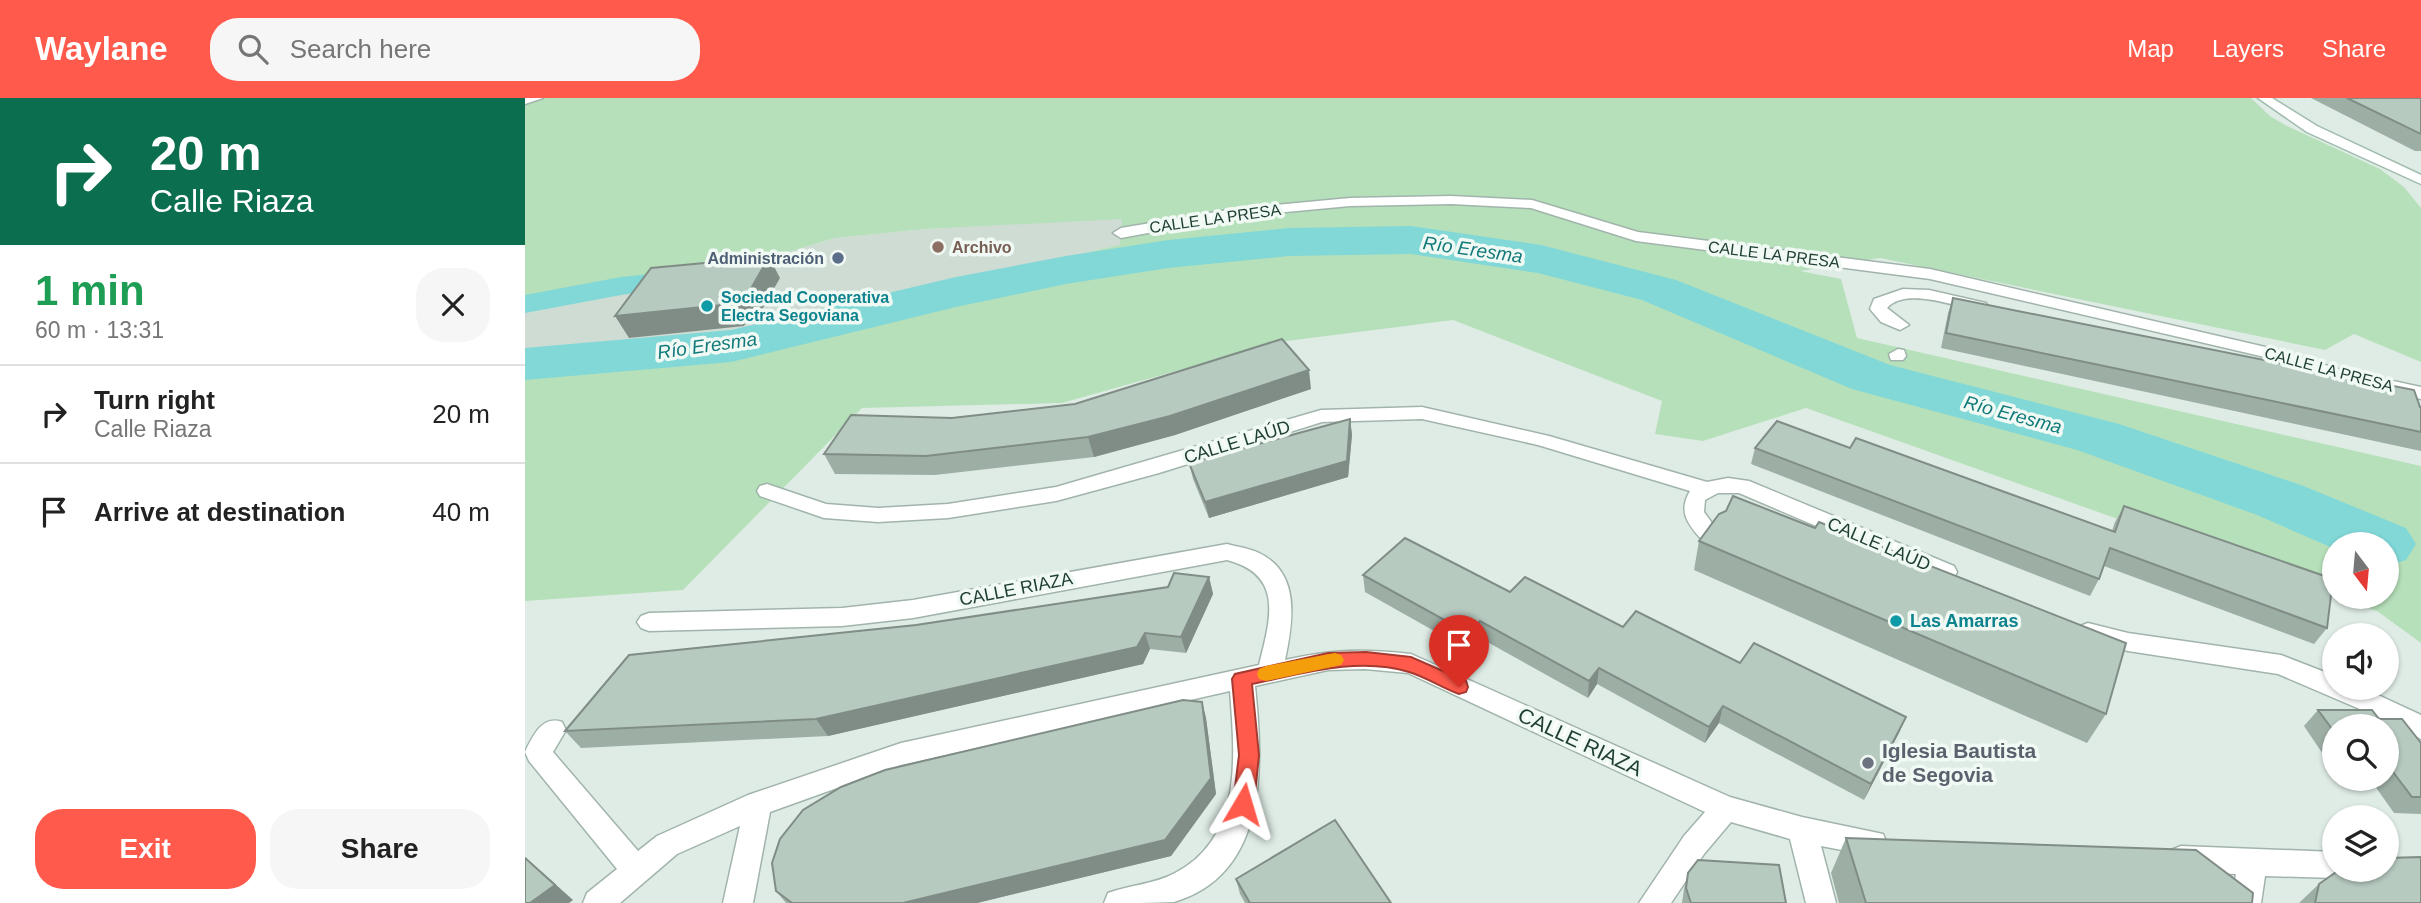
<!DOCTYPE html>
<html lang="en">
<head>
<meta charset="utf-8">
<style>
  :root { --surface:#fff; --page:#f6f6f6; --text:#222; --muted:#767676; --line:#e0e0e0; --accent:#ff5a4b }
  body { margin:0; font-family:Helvetica,sans-serif; background:var(--page); color:var(--text); height:100vh; display:flex; flex-direction:column; font-size:26px; white-space:nowrap }
  * { box-sizing:border-box; margin:0 }
  p { font-size:23px; color:var(--muted) }
  .icon { flex:none; width:38px; height:38px; fill:none; stroke:currentColor; stroke-width:2; stroke-linecap:round; stroke-linejoin:round }
  .map { position:relative; flex:1; overflow:hidden }
  .details { display:flex; flex-direction:column; background:var(--surface); width:525px }
  .details>* { flex:none }
  .guide { background:#0b6e4f; color:#fff; overflow:hidden }
  .needle { width:46px; rotate:164deg }
  .buttons { position:absolute; left:1797px; top:434px; display:grid; gap:14px }
  .buttons a { display:grid; place-items:center; width:77px; height:77px; border-radius:50%; background:var(--surface); box-shadow:0 2px 5px #0004; font-size:35px }
  .pin { position:absolute; display:grid; place-items:center; width:60px; height:60px; color:#fff; margin:-72px -30px; border-radius:50% 50% 50% 0; rotate:-45deg; box-shadow:0 0 7px #0007 }
  .pin .icon { rotate:45deg }
  .me { position:absolute; width:77px; margin:-38px; rotate:7deg; stroke-linejoin:round; filter:drop-shadow(0 0 5px #0008) }
  .turn { display:flex; align-items:center; gap:24px; height:147px; padding:0 35px; font-size:32px }
  .turn .icon { width:91px; height:91px; stroke-width:2.5 }
  .turn b { display:block; font-size:49px; line-height:60px }
  .round { display:grid; place-items:center; flex:none; width:74px; height:74px; border-radius:28px; background:var(--page) }
  .overview { display:flex; align-items:center; justify-content:space-between; height:119px; padding:0 35px }
  h1 { font-size:42px; font-weight:700; line-height:52px; color:#1e9e55 }
  .action { display:flex; gap:14px; margin-top:auto; padding:14px 35px }
  .action a { flex:1; height:80px; border-radius:28px; background:var(--accent); color:#fff; font-size:28px; font-weight:700; line-height:80px; text-align:center }
  .action a+a { background:var(--page); color:var(--text) }
  ul { padding:0; list-style:none }
  li { display:flex; align-items:center; gap:21px; height:98px; padding:0 35px; border-top:2px solid var(--line) }
  li div { flex:1 }
  li b { display:block; font-size:26px }
  li em { font-style:normal }
  header { display:flex; align-items:center; gap:42px; box-sizing:border-box; height:98px; padding:0 35px; background:var(--accent); color:#fff }
  header strong { font-size:33px }
  nav { display:flex; gap:38px; margin-inline-start:auto; font-size:24px }
  .search { width:490px; height:63px; background:var(--page); display:flex; align-items:center; gap:18px; box-sizing:border-box; padding:0 24px; border-radius:28px; color:var(--muted); font-size:26px }
  main { display:flex; flex:1; min-height:0 }
  .map>svg:first-child { display:block }
  .built { fill:#cedcd3 }
  .green { fill:#b6e0ba }
  .lines { fill:none; stroke-linecap:round; stroke-linejoin:round }
  .canal { fill:#81d8d7; fill-rule:evenodd }
  .river { fill:#81d8d7; fill-rule:evenodd }
  .pedestrian-casing { stroke:#a1b4ab; stroke-width:3 }
  .minor-casing { stroke:#a1b4ab; stroke-width:3 }
  .secondary-casing { stroke:#a0bcae; stroke-width:3 }
  .pedestrian { fill:#fff; fill-rule:evenodd }
  .minor { fill:#fff; fill-rule:evenodd }
  .secondary { fill:#fff; fill-rule:evenodd }
  .wall { fill:#9daea5 }
  .shaded-wall { fill:#808d86 }
  .building { fill:#b7cac0; stroke:#808d86; stroke-width:2 }
  .route { fill:#ff5a4b; stroke:#a63a31; stroke-width:2 }
  .slow { fill:#f59e0b }
  .education-dot { fill:#8d6e63; stroke:#f0f9f3; stroke-width:2.5 }
  .service-dot { fill:#5c6f8a; stroke:#f0f9f3; stroke-width:2.5 }
  .culture-dot { fill:#0f9aa8; stroke:#f0f9f3; stroke-width:2.5 }
  .worship-dot { fill:#6b7280; stroke:#f0f9f3; stroke-width:2.5 }
  .labels { text-anchor:middle; stroke-width:7; stroke-linejoin:round; paint-order:stroke }
  .far-street-label { font-size:16px; fill:#1e3e31; stroke:#f0f9f3 }
  .far-education-label { font-size:16px; font-weight:bold; fill:#785e54; stroke:#f0f9f3; text-anchor:start }
  .far-service-label { font-size:16px; font-weight:bold; fill:#4e5e75; stroke:#f0f9f3; text-anchor:end }
  .far-culture-label { font-size:16px; font-weight:bold; fill:#0d838f; stroke:#f0f9f3; text-anchor:start }
  .street-label { font-size:18px; fill:#1e3e31; stroke:#f0f9f3 }
  .culture-label { font-size:18px; font-weight:bold; fill:#0d838f; stroke:#f0f9f3; text-anchor:start }
  .water-label { font-size:19px; font-style:italic; fill:#127a7b; stroke:#f0f9f3 }
  .near-street-label { font-size:21px; fill:#1e3e31; stroke:#f0f9f3 }
  .near-worship-label { font-size:21px; font-weight:bold; fill:#5b616d; stroke:#f0f9f3; text-anchor:start }
</style>
</head>
<body>
<header>
<strong>Waylane</strong>
<div class="search"><svg class="icon" aria-label="search" viewBox="0 0 24 24"><circle cx="10" cy="10" r="6"/><path d="M15 15l6 6"/></svg>Search here</div>
<nav><a>Map</a><a>Layers</a><a>Share</a></nav>
</header>
<main>
<section class="details">
<div class="guide">
<div class="turn"><svg class="icon" aria-label="right" viewBox="0 0 24 24"><path d="M7 20v-9h11M14 6l5 5-5 5"/></svg><div><b>20 m</b>Calle Riaza</div></div>
</div>
<div class="overview"><div><h1>1 min</h1><p>60 m · 13:31</p></div><a class="round"><svg class="icon" aria-label="close" viewBox="0 0 24 24"><path d="M6 6l12 12M18 6L6 18"/></svg></a></div>
<ul>
<li><svg class="icon" aria-label="right" viewBox="0 0 24 24"><path d="M7 20v-9h11M14 6l5 5-5 5"/></svg><div><b>Turn right</b><p>Calle Riaza</p></div><em>20 m</em></li>
<li><svg class="icon" aria-label="arrive" viewBox="0 0 24 24"><path d="M6 21V4h12l-3 4 3 4H6"/></svg><div><b>Arrive at destination</b></div><em>40 m</em></li>
</ul>
<div class="action"><a>Exit</a><a>Share</a></div>
</section>
<div class="map">
<svg width="1896" height="805" viewBox="0 0 1896 805">
  <rect width="100%" height="100%" fill="#dfece5"/>
  <!-- built -->
  <path class="built" d="M597,120L596,147L241,227L236,233L92,254L0,262V210L202,172L310,140L401,131Z"/>
  <!-- green -->
  <path class="green" d="M0,0H1726L1745,18L1760,27L1855,71L1879,89L1896,110V264L1829,236L1800,252L1355,160L1275,173L1316,181L1332,240L1896,368V545L1852,513L1811,499H1862V446H1810L1809,498L1281,310L1178,343L1130,336L1137,303L928,222L754,244L537,305L337,310L158,492L0,503V262L92,254L236,233L240,227L595,147L597,121L401,131L310,140L202,172L0,210Z"/>
  <g class="lines">
    <!-- canal -->
    <path class="canal" d="M165,172L175,174L179,180L175,186L96,197L0,215V197L96,179Z"/>
    <!-- river -->
    <path class="river" d="M886,128L1016,147L1151,182L1365,267L1594,326L1776,387L1881,430L1891,446L1881,462L1862,468V446H1810V451L1732,417L1552,352L1327,291L1117,202L1013,175L886,156L764,158L643,170L541,186L431,209L206,264L0,282V250L206,232L431,179L541,158L643,142L764,130Z"/>
    <!-- pedestrian casing -->
    <g class="pedestrian-casing">
      <g id="pedestrian">
        <path d="M0,0H18L0,6Z"/>
        <path d="M1373,251L1379,252L1381,258L1378,262H1366L1364,256Z"/>
      </g>
    </g>
    <!-- minor casing -->
    <g class="minor-casing">
      <g id="minor">
        <path d="M926,98L1007,102L1113,134L1405,171L1749,251L1813,271L1896,289V301L1802,279L1744,260L1405,181L1111,143L1006,110L926,106L825,108L709,119L596,140L588,135L596,130L709,111L825,100Z"/>
        <path d="M1378,191L1404,192L1461,205L1463,209L1455,214C1431,208 1380,189 1362,210L1384,227L1375,232L1356,224L1345,211L1349,201Z"/>
        <path d="M897,309L1024,338L1182,384L1203,380L1224,383L1429,468L1432,474L1429,480L1421,482L1413,480L1214,395H1193L1180,402L1179,414L1195,436L1192,441L1184,444L1176,441C1162,425 1153,413 1165,393L1013,347L897,321L797,324L634,375L531,403L423,420L353,424L299,420L235,398L232,393L235,388L242,386L301,406L353,410L423,406L531,389L796,312Z"/>
        <path d="M702,446C712,449 724,450 734,455C776,475 768,524 760,562C809,551 836,551 886,556L1205,699L1277,719L1358,736L1362,745L1358,754L1348,758L1296,748L1311,805H1281L1265,741L1206,724L1179,756L1146,805H1114L1159,738L1180,714L883,575L840,571L803,572L730,588C738,666 744,776 649,804C629,805 600,805 579,805L583,795C605,787 630,786 650,775C718,740 710,658 705,593L376,667L245,714L228,805H198L215,728L152,756L95,805H58L62,795L92,771L4,663L0,654C8,638 17,617 37,624L41,632L28,654L113,753L132,738L223,697L376,645L734,567C745,522 760,477 702,462L388,520L317,528L124,533L116,530L112,524L116,518L124,515L317,510L388,502Z"/>
        <path d="M1563,525L1603,535L1756,557L1810,578V590H1838L1896,617V641L1863,623L1753,576L1603,553L1555,540L1551,534L1555,528Z"/>
        <path d="M1656,748L1810,754V772H1822L1820,777L1810,780L1740,778L1736,805H1706L1711,776L1656,774L1646,770L1642,761L1646,752Z"/>
      </g>
    </g>
    <!-- secondary casing -->
    <g class="secondary-casing">
      <path id="secondary" d="M1733,0H1747L1792,28L1896,77V86L1782,34Z"/>
    </g>
    <!-- pedestrian -->
    <use href="#pedestrian" class="pedestrian"/>
    <!-- minor -->
    <use href="#minor" class="minor"/>
    <!-- secondary -->
    <use href="#secondary" class="secondary"/>
  </g>
  <!-- wall -->
  <g class="wall">
    <path d="M1786,0H1896V53H1890Z"/>
    <path d="M1428,200L1896,309V353L1416,250L1423,215Z"/>
    <path d="M786,291L650,337L569,359L410,377L310,376L299,356L427,320Z"/>
    <path d="M825,321L827,337L823,379L684,420L668,381L664,365Z"/>
    <path d="M1230,350H1325L1587,433L1590,424L1599,408L1802,530L1789,546L1579,468L1574,481L1565,498L1226,366Z"/>
    <path d="M1174,443L1581,616L1562,645L1169,472Z"/>
    <path d="M838,477L985,494L1215,565L1381,619L1339,702L1194,625L1180,645L1072,586L1063,600L955,540L943,552L840,494Z"/>
    <path d="M684,479L688,496L661,555L625,551L618,566L303,638L56,650L40,633L391,527L643,489Z"/>
    <path d="M677,604L681,620L691,696L646,758L452,805H261L251,793Z"/>
    <path d="M1793,612L1854,621L1896,645V716L1869,715L1845,681H1862V628H1810V674L1779,628Z"/>
    <path d="M1321,740L1727,805H1314L1306,775Z"/>
    <path d="M1163,775L1261,805H1157L1159,791Z"/>
    <path d="M711,781L866,805H720L715,796Z"/>
    <path d="M1794,786L1896,805H1774Z"/>
  </g>
  <!-- shaded-wall -->
  <g class="shaded-wall">
    <path d="M244,159L255,180L235,215L226,216L219,228L104,240L90,218L215,195Z"/>
    <path d="M784,272L786,291L650,337L569,359L563,339Z"/>
    <path d="M825,321L827,337L823,379L684,420L680,404Z"/>
    <path d="M684,479L688,496L661,555L656,539Z"/>
    <path d="M955,523V540L943,552V535Z"/>
    <path d="M620,535L625,551L618,566L303,638L291,621Z"/>
    <path d="M1074,570L1072,586L1063,600L1064,583Z"/>
    <path d="M677,604L681,620L691,696L646,758L452,805H378Z"/>
    <path d="M1198,608L1194,625L1180,645L1184,629Z"/>
    <path d="M1381,619L1374,635L1339,702L1346,686Z"/>
    <path d="M0,759L48,802L44,805H5Z"/>
  </g>
  <!-- building -->
  <g class="building">
    <path d="M1822,0H1896V36Z"/>
    <path d="M244,159L224,194L215,195L207,206L90,218L126,170Z"/>
    <path d="M1428,200L1889,292L1895,309H1896V334L1421,235Z"/>
    <path d="M757,241L784,272L645,318L563,339L401,358L299,356L326,317L427,320L550,306Z"/>
    <path d="M825,321L822,363L680,404L664,365Z"/>
    <path d="M1252,323L1325,350L1331,340L1590,434L1599,408L1808,481L1802,530L1585,450L1574,481L1230,350Z"/>
    <path d="M1208,398L1290,430L1294,424L1601,545L1581,616L1174,443L1194,416L1201,413Z"/>
    <path d="M880,440L985,494L1000,479L1098,529L1111,513L1215,565L1229,545L1381,619L1346,686L1198,608L1184,629L1074,570L1064,583L955,523L943,535L838,477Z"/>
    <path d="M649,475L684,479L656,539L620,535L612,549L291,621L40,633L104,557L391,527L643,489Z"/>
    <path d="M658,602L677,604L686,680L640,742L378,805H267L251,793L247,765L255,741L278,712L316,689L360,672Z"/>
    <path d="M1793,612H1847L1854,621H1877L1896,645V699H1887L1862,666V628H1810V635Z"/>
    <path d="M810,722L866,805H725L711,781Z"/>
    <path d="M1321,740L1671,752L1728,795L1727,805H1341Z"/>
    <path d="M1896,759V805H1790L1794,786L1814,772H1862V760Z"/>
    <path d="M0,760L30,787L5,805H0Z"/>
    <path d="M1173,762L1254,767L1261,805H1166L1161,790L1163,775Z"/>
  </g>
  <!-- route -->
  <path class="route" d="M841,554L886,559L941,583L943,589L941,594L934,596C917,590 901,579 884,574C833,558 776,576 727,586L734,657L729,706L725,713L718,715L711,713L708,706L714,657L707,581L710,576L803,555Z"/>
  <!-- slow -->
  <path class="slow" d="M810,555L816,557L819,562L816,567L741,583L734,581L732,576L734,571L741,568Z"/>
  <!-- markers -->
  <circle class="education-dot" cx="413" cy="149" r="7"/>
  <circle class="service-dot" cx="313" cy="160" r="7"/>
  <g class="culture-dot">
    <circle cx="182" cy="208" r="7"/>
    <circle cx="1371" cy="523" r="7"/>
  </g>
  <circle class="worship-dot" cx="1343" cy="665" r="7"/>
  <g class="labels">
    <!-- far-street labels -->
    <g class="far-street-label">
      <text transform="translate(690 120) rotate(-8)" y="6">CALLE LA PRESA</text>
      <text transform="translate(1249 156) rotate(7)" y="6">CALLE LA PRESA</text>
      <text transform="translate(1804 271) rotate(15)" y="6">CALLE LA PRESA</text>
    </g>
    <!-- far-education labels -->
    <g class="far-education-label">
      <text x="427" y="155">Archivo</text>
    </g>
    <!-- far-service labels -->
    <g class="far-service-label">
      <text x="299" y="166">Administración</text>
    </g>
    <!-- far-culture labels -->
    <g class="far-culture-label">
      <text x="196" y="205">Sociedad Cooperativa<tspan x="196" dy="18">Electra Segoviana</tspan></text>
    </g>
    <!-- street labels -->
    <g class="street-label">
      <text transform="translate(712 344) rotate(-17)" y="6">CALLE LAÚD</text>
      <text transform="translate(1354 446) rotate(23)" y="6">CALLE LAÚD</text>
      <text transform="translate(491 491) rotate(-11)" y="6">CALLE RIAZA</text>
    </g>
    <!-- culture labels -->
    <g class="culture-label">
      <text x="1385" y="529">Las Amarras</text>
    </g>
    <!-- water labels -->
    <g class="water-label">
      <text transform="translate(948 151) rotate(8)" y="7">Río Eresma</text>
      <text transform="translate(182 247) rotate(-8)" y="7">Río Eresma</text>
      <text transform="translate(1488 316) rotate(15)" y="7">Río Eresma</text>
    </g>
    <!-- near-street labels -->
    <g class="near-street-label">
      <text transform="translate(1055 644) rotate(25)" y="7">CALLE RIAZA</text>
    </g>
    <!-- near-worship labels -->
    <g class="near-worship-label">
      <text x="1357" y="660">Iglesia Bautista<tspan x="1357" dy="24">de Segovia</tspan></text>
    </g>
  </g>
</svg>
<div class="buttons">
<a><svg class="needle" viewBox="-14 -14 28 28"><path d="M0-13l5 13h-10z" fill="#e53935"/><path d="M0 13l5-13h-10z" fill="#767676"/></svg></a>
<a><svg class="icon" aria-label="sound" viewBox="0 0 24 24"><path d="M4 9h4l5-4v14l-5-4H4zM17 9q2 3 0 6"/></svg></a>
<a><svg class="icon" aria-label="search" viewBox="0 0 24 24"><circle cx="10" cy="10" r="6"/><path d="M15 15l6 6"/></svg></a>
<a><svg class="icon" aria-label="layers" viewBox="0 0 24 24"><path d="M12 4l9 5-9 5-9-5zM3 14l9 5 9-5"/></svg></a>
</div>
<div class="pin" style="left:934px;top:589px;background:#d93025"><svg class="icon" aria-label="arrive" viewBox="0 0 24 24"><path d="M6 21V4h12l-3 4 3 4H6"/></svg></div>
<svg class="me" style="left:718px;top:706px" viewBox="-20 -20 40 40"><path d="M0-17L14 15 0 8-14 15z" fill="#ff5a4b" stroke="#fff" stroke-width="4"/></svg>
</div>
</main>
</body>
</html>
